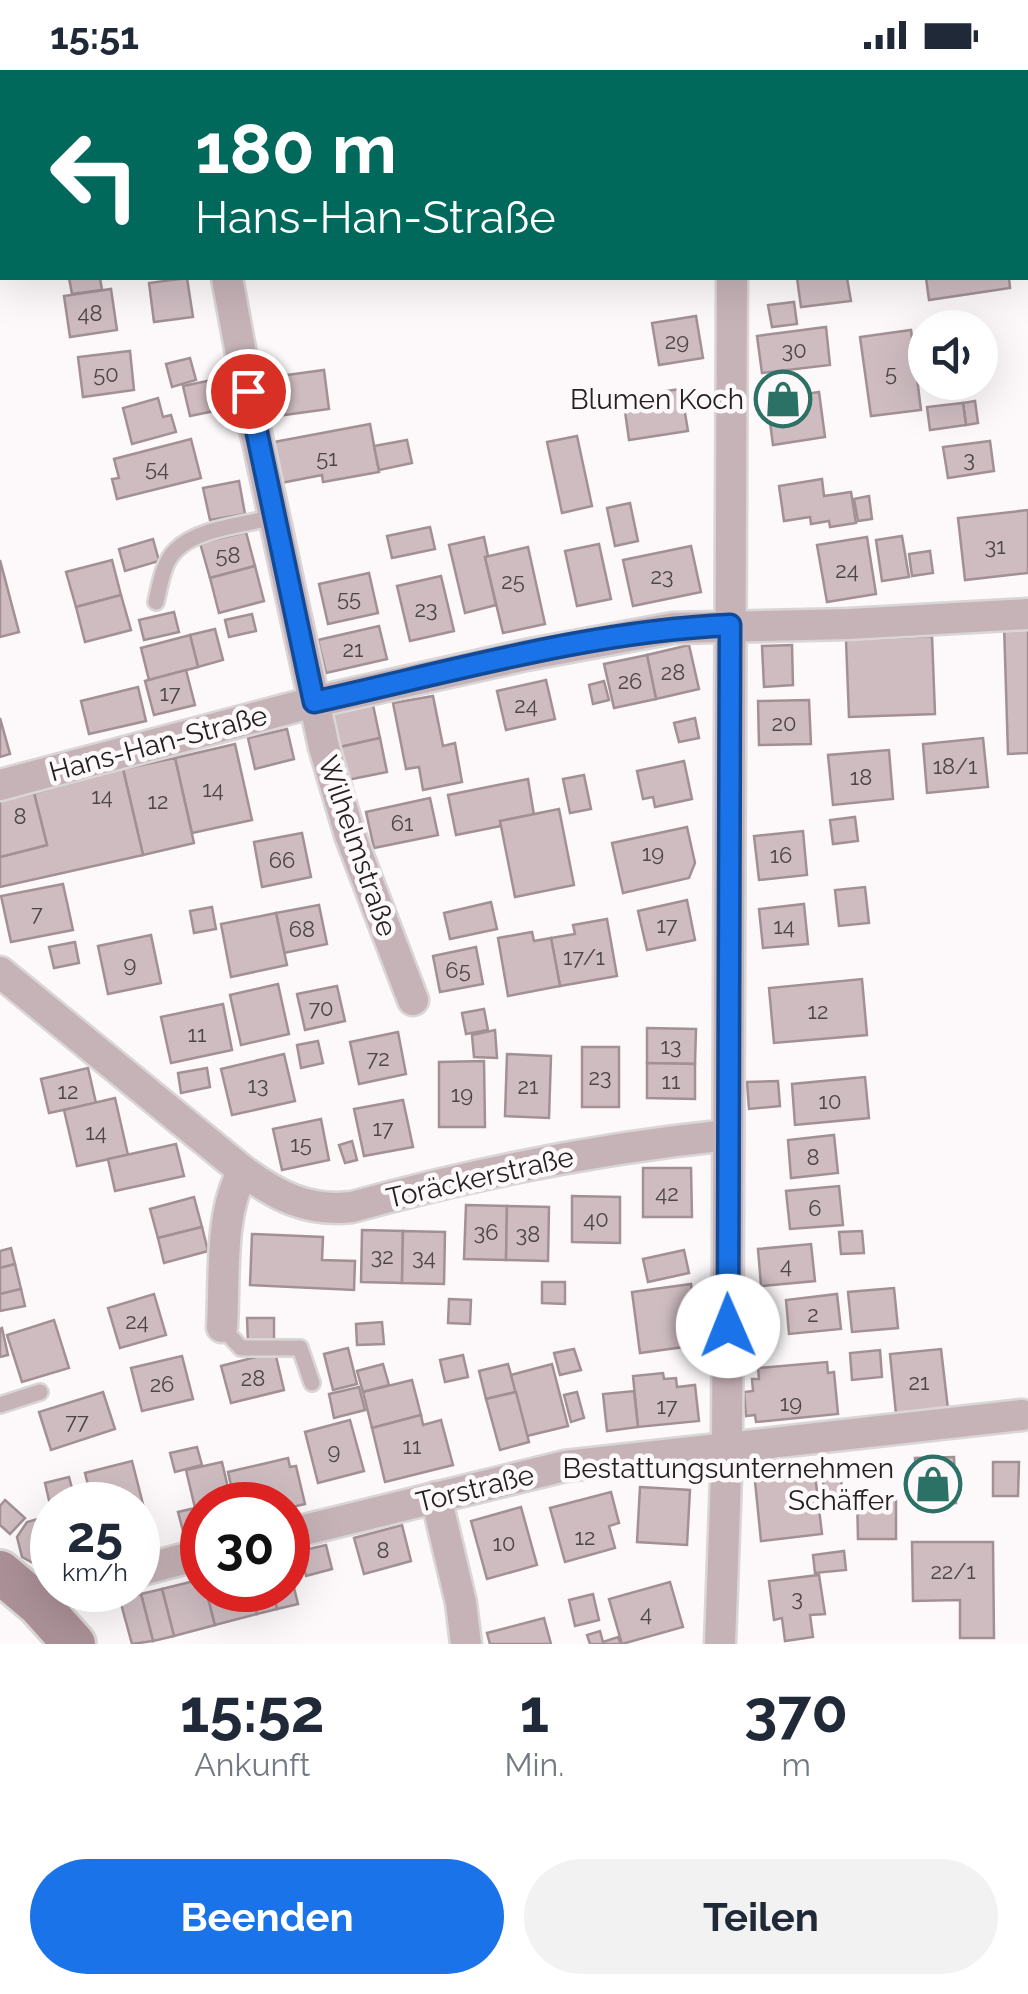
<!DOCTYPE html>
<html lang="de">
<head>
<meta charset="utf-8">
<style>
  :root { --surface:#fff; --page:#f2f2f3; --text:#1f2937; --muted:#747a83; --accent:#1a73e8 }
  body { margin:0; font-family:Raleway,sans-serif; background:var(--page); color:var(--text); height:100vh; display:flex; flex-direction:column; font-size:38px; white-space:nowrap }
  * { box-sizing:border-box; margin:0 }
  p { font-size:32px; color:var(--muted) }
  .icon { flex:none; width:55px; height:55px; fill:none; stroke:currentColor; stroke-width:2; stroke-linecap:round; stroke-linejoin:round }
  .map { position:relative; height:1574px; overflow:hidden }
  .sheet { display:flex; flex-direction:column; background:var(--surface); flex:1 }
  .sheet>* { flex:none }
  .hud { position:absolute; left:0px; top:0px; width:1030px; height:210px; box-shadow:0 10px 40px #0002; background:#00695c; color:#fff; overflow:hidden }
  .controls { position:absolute; left:908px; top:240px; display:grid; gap:20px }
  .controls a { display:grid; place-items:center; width:90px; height:90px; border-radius:50%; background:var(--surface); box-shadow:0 10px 40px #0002; font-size:50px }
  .speed { position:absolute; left:30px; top:1412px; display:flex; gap:20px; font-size:50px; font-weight:700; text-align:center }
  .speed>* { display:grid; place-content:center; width:130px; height:130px; border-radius:50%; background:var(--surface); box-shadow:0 10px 40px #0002; line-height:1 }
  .speed small { font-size:25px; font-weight:400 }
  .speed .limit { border:15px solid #d22; background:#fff; color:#111 }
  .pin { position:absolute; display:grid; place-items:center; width:85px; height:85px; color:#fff; margin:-42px; border:5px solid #fff; border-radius:50%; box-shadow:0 2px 10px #0007 }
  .me { position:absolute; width:110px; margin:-55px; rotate:359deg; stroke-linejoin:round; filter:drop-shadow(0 0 8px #0008) }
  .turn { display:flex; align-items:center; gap:35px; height:210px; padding:0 30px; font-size:45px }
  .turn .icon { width:130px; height:130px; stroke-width:2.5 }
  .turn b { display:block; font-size:70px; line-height:85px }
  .eta { display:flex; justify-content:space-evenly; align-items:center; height:170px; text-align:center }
  .eta b { font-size:60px; font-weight:700; line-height:70px }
  .cta { display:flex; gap:20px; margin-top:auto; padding:20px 30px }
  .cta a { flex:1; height:115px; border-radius:60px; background:var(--accent); color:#fff; font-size:40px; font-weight:700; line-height:115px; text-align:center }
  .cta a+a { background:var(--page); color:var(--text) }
  .status { display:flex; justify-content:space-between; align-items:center; height:70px; padding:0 50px; background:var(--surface); direction:ltr }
  .status svg { height:28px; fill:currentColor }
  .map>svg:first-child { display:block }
  .building { fill:#cebcc1; stroke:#a29095; stroke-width:2.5 }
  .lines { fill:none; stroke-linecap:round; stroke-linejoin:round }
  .service-casing { stroke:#dad6d7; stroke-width:20 }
  .minor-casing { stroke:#dad6d7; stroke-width:35 }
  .secondary-casing { stroke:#dad6d7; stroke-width:48 }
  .service { stroke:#c6b3b8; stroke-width:15 }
  .minor { stroke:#c6b3b8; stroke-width:30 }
  .secondary { stroke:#ab9097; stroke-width:42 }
  .route-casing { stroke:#114b97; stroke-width:25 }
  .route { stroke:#1a73e8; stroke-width:18 }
  .labels { text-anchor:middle; stroke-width:9; stroke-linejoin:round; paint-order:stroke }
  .number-label { font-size:22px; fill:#4f4649 }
  .poi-label { font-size:28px; fill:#251f21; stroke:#fdf9fa; text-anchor:end }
  .street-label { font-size:28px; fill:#251f21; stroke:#fdf9fa }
</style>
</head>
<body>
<div class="status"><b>15:51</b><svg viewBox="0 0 49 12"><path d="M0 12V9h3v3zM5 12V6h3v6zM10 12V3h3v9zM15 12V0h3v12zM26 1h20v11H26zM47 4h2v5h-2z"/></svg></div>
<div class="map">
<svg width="1028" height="1574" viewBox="0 0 1028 1574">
  <rect width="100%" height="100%" fill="#fdf9fa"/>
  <!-- building -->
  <g class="building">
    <rect x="97" y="0" width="39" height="2"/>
    <path d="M290,0H330V2H291Z"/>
    <path d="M542,0H588L589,2H543Z"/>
    <path d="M69,208H100L102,220L72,224Z"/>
    <path d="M187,208L193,247L154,252L149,213Z"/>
    <path d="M797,208H847L851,231L801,237Z"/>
    <path d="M926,208H1009L1010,218L929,230Z"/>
    <path d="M111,219L117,260L70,267L64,226Z"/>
    <path d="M794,232L797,254L772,257L768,235Z"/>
    <path d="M696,246L703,288L659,295L652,253Z"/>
    <path d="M826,257L830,295L762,303L757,266Z"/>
    <path d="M911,260L921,340L871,346L860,267Z"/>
    <path d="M130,281L134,320L83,327L78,287Z"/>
    <path d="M986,283L989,306L980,307V284Z"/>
    <path d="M190,288L196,310L172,317L166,294Z"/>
    <path d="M324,300L329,339L284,345L279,306Z"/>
    <path d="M217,309L224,339L190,346L183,316Z"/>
    <path d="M681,319L688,361L629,370L623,327Z"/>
    <path d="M819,322L825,367L773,375L767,330Z"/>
    <path d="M158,328L163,347L171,345L176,362L132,374L123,338Z"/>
    <path d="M975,331L978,353L966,355L963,333Z"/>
    <path d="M963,333L966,355L930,360L927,337Z"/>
    <path d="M370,354L379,402L323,412L322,405L281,413L274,372Z"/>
    <path d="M577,366L592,436L562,443L547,372Z"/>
    <path d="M191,369L201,408L117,429L112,409L119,408L114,389Z"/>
    <path d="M407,370L412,393L379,400L374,376Z"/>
    <path d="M990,371L994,401L948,408L943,377Z"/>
    <path d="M822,409L824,426L851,422L856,453L830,457L829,451L811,454L810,447L784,451L779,416Z"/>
    <path d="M239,411L245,444L210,450L203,418Z"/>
    <path d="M869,426L872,449L858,451L854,429Z"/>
    <path d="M630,433L638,471L615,476L607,438Z"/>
    <path d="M1028,440V503L965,510L958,448Z"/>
    <path d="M430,457L435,479L392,488L387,466Z"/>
    <path d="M246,462L255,496L210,508L200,473Z"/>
    <path d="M902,466L909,507L882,511L876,470Z"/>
    <path d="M484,467L488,486L485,487L496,535L465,543L449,475Z"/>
    <path d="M867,467L876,524L827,532L817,475Z"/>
    <path d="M153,469L159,491L125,501L119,479Z"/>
    <path d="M599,474L611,529L577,536L565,481Z"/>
    <path d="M691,476L701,522L633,536L623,490Z"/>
    <path d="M528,477L545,554L503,563L485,487Z"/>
    <path d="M930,481L933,503L912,506L909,484Z"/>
    <path d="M0,490L19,562L0,567Z"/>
    <path d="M112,490L121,525L76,537L66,502Z"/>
    <path d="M255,496L264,531L219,543L210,508Z"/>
    <path d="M369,503L378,543L328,554L319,514Z"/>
    <path d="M441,506L454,561L410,571L397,516Z"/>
    <path d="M121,525L131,560L85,572L76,537Z"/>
    <path d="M174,542L179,562L144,570L139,550Z"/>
    <path d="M252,544L256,561L229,567L225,550Z"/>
    <path d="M1028,553V683L1008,684L1004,554Z"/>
    <path d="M379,556L387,589L326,603L318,570Z"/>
    <path d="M215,559L223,590L198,597L190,565Z"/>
    <path d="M190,565L198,597L149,610L141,578Z"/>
    <path d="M932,566L935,644L849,647L846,570Z"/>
    <path d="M689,575L699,619L656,629L647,585Z"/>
    <path d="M792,575L793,615L764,617L762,576Z"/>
    <path d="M647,585L656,629L614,638L604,594Z"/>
    <path d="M186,600L195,635L154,645L145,611Z"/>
    <path d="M546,610L555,649L506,660L497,621Z"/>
    <path d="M604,611L609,630L593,634L589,615Z"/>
    <path d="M138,617L146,651L89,664L81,631Z"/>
    <path d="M433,626L443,676L455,673L462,712L423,720L419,697L406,699L393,633Z"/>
    <path d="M809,630L811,674L759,675L758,631Z"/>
    <path d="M373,635L380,668L340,677L333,643Z"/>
    <path d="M0,648L10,684L0,687Z"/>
    <path d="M695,648L699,668L679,672L674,653Z"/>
    <path d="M287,659L294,689L255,699L248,668Z"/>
    <path d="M380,668L387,702L347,710L340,677Z"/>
    <path d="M983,668L988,717L927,723L923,674Z"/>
    <path d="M235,674L252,750L192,763L175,688Z"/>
    <path d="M889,680L893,729L833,735L828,685Z"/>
    <path d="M175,688L194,773L143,785L123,699Z"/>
    <path d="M684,691L692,729L655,737L653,727L643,729L637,701Z"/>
    <path d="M123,699L143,785L0,817V787L47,775L34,723Z"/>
    <path d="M584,705L591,739L570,743L563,709Z"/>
    <path d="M528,709L534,745L500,751L501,756L456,765L448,725Z"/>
    <path d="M34,723L47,775L0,787V731Z"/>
    <path d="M430,728L438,765L374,778L366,742Z"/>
    <path d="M559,739L574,815L515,827L500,751Z"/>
    <path d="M855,747L858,771L833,774L830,750Z"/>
    <path d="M687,757L695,793L689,808L623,823L612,773Z"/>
    <path d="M803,761L807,805L759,810L754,766Z"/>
    <path d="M302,763L311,807L262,817L254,772Z"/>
    <path d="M63,814L73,860L11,872L1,826Z"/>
    <path d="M865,817L869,853L839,856L835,820Z"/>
    <path d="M687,830L695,870L647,880L638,841Z"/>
    <path d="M491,832L497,859L450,869L444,843Z"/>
    <path d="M804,834L808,874L763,878L759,839Z"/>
    <path d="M319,835L327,874L284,883L276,843Z"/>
    <path d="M212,837L216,859L194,863L190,841Z"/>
    <path d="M276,843L287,895L231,907L221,854Z"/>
    <path d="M607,849L617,906L560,916L551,868L575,864L573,855Z"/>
    <path d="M532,862L534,871L551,868L560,916L508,926L498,868Z"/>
    <path d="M151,865L161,913L108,924L98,876Z"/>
    <path d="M75,872L79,893L54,898L49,877Z"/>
    <path d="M476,877L483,914L440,922L433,886Z"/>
    <path d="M862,909L867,965L774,973L769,918Z"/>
    <path d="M278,914L289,964L241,975L230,925Z"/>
    <path d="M337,916L345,951L305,960L297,924Z"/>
    <path d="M223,934L232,980L171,993L161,947Z"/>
    <path d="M484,939L488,960L466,964L462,943Z"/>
    <path d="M647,958L696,959L695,994L647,993Z"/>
    <path d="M495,960L497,988L474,987L472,965Z"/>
    <path d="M398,962L406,1004L359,1014L350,972Z"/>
    <path d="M318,971L323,993L301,998L297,975Z"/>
    <rect x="582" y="977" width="37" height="60"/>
    <path d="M284,984L295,1031L232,1045L221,999Z"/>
    <path d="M507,984L551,986L549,1048L505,1046Z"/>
    <path d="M484,991L485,1057H439V992Z"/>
    <path d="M647,993L695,994V1029L647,1028Z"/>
    <path d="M88,998L96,1033L49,1043L41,1009Z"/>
    <path d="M207,998L210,1017L181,1023L178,1003Z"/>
    <path d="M865,1007L869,1048L795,1055L792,1014Z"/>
    <path d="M778,1011L780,1036L749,1039L747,1012Z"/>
    <path d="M115,1028L128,1085L77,1096L64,1040Z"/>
    <path d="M403,1030L413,1077L364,1086L354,1039Z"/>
    <path d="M321,1049L329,1090L282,1100L273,1059Z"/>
    <path d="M834,1065L838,1103L791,1108L788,1070Z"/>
    <path d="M352,1071L357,1090L345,1093L339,1075Z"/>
    <path d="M176,1074L184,1106L115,1121L108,1089Z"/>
    <path d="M643,1098H691L692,1147H643Z"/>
    <path d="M839,1116L843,1155L790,1159L786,1121Z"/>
    <path d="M572,1126L620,1127V1173L572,1172Z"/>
    <path d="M194,1127L202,1157L158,1168L150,1139Z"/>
    <path d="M466,1135L507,1136L506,1190L464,1189Z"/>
    <path d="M507,1136L549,1137L548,1191L506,1190Z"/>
    <path d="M202,1157L208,1181L164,1193L158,1168Z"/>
    <path d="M362,1160L403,1161L402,1213L361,1212Z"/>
    <path d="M403,1161L445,1162L444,1214L402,1213Z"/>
    <path d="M862,1161L864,1183L841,1184L839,1162Z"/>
    <path d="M252,1164L323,1167L322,1190L355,1191L354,1220L250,1215Z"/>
    <path d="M811,1174L815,1211L761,1216L758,1179Z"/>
    <path d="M11,1178L15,1194L0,1198V1181Z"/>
    <path d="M684,1180L689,1203L648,1212L643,1189Z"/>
    <path d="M15,1194L21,1219L0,1224V1198Z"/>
    <path d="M542,1212H565V1234L542,1233Z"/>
    <path d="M691,1214L699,1275L640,1283L632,1222Z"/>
    <path d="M894,1218L898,1258L852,1262L848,1222Z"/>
    <path d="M21,1219L25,1236L0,1241V1224Z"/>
    <path d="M154,1224L166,1265L120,1278L108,1238Z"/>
    <path d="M837,1224L841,1259L789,1264L786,1230Z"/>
    <path d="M449,1229L471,1230L470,1254L448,1253Z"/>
    <path d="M247,1248H274V1272L248,1273Z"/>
    <path d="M54,1250L69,1298L22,1312L7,1265Z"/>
    <path d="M382,1252L384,1274L357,1275L356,1254Z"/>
    <path d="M2,1258L8,1285L0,1287V1259Z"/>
    <path d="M348,1278L357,1314L333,1320L324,1284Z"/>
    <path d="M574,1279L581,1300L560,1305L554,1283Z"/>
    <path d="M941,1279L948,1339L896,1344L890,1284Z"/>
    <path d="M880,1280L882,1307L852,1310L850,1283Z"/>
    <path d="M275,1282L284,1320L231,1333L221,1296Z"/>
    <path d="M463,1285L468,1307L445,1312L440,1290Z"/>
    <path d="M182,1286L193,1329L142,1341L131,1298Z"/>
    <path d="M827,1292L828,1303L834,1302L838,1344L756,1352L755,1345L746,1346L744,1322L753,1321L752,1309H759L758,1298Z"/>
    <path d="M383,1294L389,1315L363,1322L357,1301Z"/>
    <path d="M508,1294L516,1322L486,1329L479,1301Z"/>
    <path d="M552,1294L568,1356L527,1366L511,1305Z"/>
    <path d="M663,1303L664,1309L676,1308L677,1317L695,1315L699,1351L638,1357L633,1306Z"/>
    <path d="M412,1310L421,1345L372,1358L363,1322Z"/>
    <path d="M359,1317L365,1340L334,1348L329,1324Z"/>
    <path d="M634,1321L638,1357L607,1361L603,1324Z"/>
    <path d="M103,1322L115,1359L51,1380L39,1342Z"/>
    <path d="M516,1322L529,1372L500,1380L486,1329Z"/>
    <path d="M577,1322L584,1348L571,1352L564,1325Z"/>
    <path d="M421,1345L423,1355L441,1350L453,1395L385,1412L372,1358Z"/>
    <path d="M350,1350L364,1401L318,1413L305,1362Z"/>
    <path d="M197,1377L202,1395L175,1402L170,1383Z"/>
    <path d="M954,1387L956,1433L916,1434L915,1388Z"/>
    <path d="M288,1388L290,1397L296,1396L305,1434L288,1438V1435H253L250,1424L234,1429L228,1402Z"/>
    <path d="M132,1391L146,1446L138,1448V1435H93L85,1403Z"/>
    <path d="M222,1392L232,1435H202V1456L183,1461L178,1442L195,1438L186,1400Z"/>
    <path d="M993,1392H1019L1018,1426H993Z"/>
    <path d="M815,1404L822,1464L761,1471L755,1411Z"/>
    <path d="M69,1407L76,1433L52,1435L51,1439L45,1413Z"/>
    <path d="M841,1407L842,1428L824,1430L823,1408Z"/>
    <path d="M640,1417L690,1420L687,1475L637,1472Z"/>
    <path d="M611,1422L619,1453L609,1456L615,1478L565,1492L550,1438Z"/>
    <path d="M896,1424V1469H858L857,1425Z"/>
    <path d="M5,1430L25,1448L10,1464L0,1455V1436Z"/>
    <path d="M521,1437L537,1495L487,1509L471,1451Z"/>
    <path d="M52,1445V1497L44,1499L22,1487L17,1467L27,1452Z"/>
    <path d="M402,1455L411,1491L364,1504L354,1468Z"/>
    <path d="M912,1472H993L994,1568H960V1530L913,1531Z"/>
    <path d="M326,1475L332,1499L306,1506L300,1481Z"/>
    <path d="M844,1481L846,1500L815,1503L813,1485Z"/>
    <path d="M288,1493L298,1534L277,1539L272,1520H288Z"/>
    <path d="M819,1505L825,1544L810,1545L813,1567L785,1571L782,1548L774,1550L769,1511Z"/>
    <path d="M202,1509V1520H206L215,1555L174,1566L162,1519Z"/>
    <path d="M670,1512L683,1557L622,1574L609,1529Z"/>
    <path d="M162,1519L174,1566L153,1571L141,1524Z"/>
    <path d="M206,1520H250L257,1544L215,1555Z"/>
    <path d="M250,1520H272L277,1539L257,1544Z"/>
    <path d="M141,1524L153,1571L132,1574L120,1530Z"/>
    <path d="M593,1524L599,1550L575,1556L569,1530Z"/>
    <path d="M544,1548L551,1574H490L487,1563Z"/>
    <path d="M600,1561L603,1572L618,1567L621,1574H590L587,1565Z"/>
  </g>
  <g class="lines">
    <!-- service casing -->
    <g class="service-casing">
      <g id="service">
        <path d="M156,532C160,515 163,492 176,480C198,458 244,455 274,447"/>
        <path d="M222,1257L241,1278H300L312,1313"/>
        <path d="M0,1335L40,1322"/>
      </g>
    </g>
    <!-- minor casing -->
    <g class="minor-casing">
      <g id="minor">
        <path d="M176,0L177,2"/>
        <path d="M730,0V2"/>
        <path d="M913,2L930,0"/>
        <path d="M0,69H2"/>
        <path d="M227,208L254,354L324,677L350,765L413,930"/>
        <path d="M0,715L314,632L526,585L673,558L849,554L1028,544"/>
        <path d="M0,902L243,1101C277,1126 308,1142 352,1137C475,1103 600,1078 728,1065"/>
        <path d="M222,1257C225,1207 219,1145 243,1101"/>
        <path d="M436,1427L461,1533L466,1574"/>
        <path d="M288,1464L565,1396L1022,1345"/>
        <path d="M138,1501L202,1484"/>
        <path d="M39,1535L73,1520"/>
        <path d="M720,1574L727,1379L732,208"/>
      </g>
    </g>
    <!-- secondary casing -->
    <g class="secondary-casing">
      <path id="secondary" d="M0,1502L39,1535L74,1574"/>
    </g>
    <!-- service -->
    <use href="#service" class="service"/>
    <!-- minor -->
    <use href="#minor" class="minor"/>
    <!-- secondary -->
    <use href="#secondary" class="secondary"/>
  </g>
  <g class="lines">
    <!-- route casing -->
    <g class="route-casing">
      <path id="route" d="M248,321L314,632C450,602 590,561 730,555L728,1256"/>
    </g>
    <!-- route -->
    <use href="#route" class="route"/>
  </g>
  <!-- icons -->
  <defs>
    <g id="shop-ring" transform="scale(2.875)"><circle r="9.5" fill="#fdf9fa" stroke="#2c7165" stroke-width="1.5"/><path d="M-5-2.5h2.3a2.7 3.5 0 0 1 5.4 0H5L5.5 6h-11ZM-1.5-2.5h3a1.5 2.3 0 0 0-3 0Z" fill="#2c7165"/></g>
  </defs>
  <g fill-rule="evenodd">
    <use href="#shop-ring" x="783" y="329"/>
    <use href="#shop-ring" x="933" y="1414"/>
  </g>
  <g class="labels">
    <!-- number labels -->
    <g class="number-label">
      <text x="90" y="251">48</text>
      <text x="677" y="279">29</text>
      <text x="794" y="288">30</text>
      <text x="891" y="311">5</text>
      <text x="106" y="312">50</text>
      <text x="327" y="396">51</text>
      <text x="969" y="397">3</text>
      <text x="157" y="406">54</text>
      <text x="995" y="484">31</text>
      <text x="228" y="493">58</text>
      <text x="847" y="508">24</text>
      <text x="662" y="514">23</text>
      <text x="513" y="519">25</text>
      <text x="349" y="536">55</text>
      <text x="426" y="547">23</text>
      <text x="353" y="587">21</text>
      <text x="673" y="610">28</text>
      <text x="630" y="619">26</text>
      <text x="170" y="631">17</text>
      <text x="526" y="643">24</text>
      <text x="784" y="661">20</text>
      <text x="955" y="704">18/1</text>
      <text x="861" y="715">18</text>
      <text x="213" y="727">14</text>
      <text x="102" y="734">14</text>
      <text x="158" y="739">12</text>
      <text x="20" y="754">8</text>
      <text x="402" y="761">61</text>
      <text x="653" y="791">19</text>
      <text x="781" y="793">16</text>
      <text x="282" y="798">66</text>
      <text x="37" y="851">7</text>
      <text x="667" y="863">17</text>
      <text x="784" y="864">14</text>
      <text x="302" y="867">68</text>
      <text x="584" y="895">17/1</text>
      <text x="130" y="902">9</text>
      <text x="458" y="908">65</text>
      <text x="321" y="946">70</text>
      <text x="818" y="949">12</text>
      <text x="197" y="972">11</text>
      <text x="671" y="984">13</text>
      <text x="378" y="996">72</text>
      <text x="600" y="1015">23</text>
      <text x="671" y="1019">11</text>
      <text x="258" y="1023">13</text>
      <text x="528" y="1024">21</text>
      <text x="68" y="1029">12</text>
      <text x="462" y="1032">19</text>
      <text x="830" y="1039">10</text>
      <text x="383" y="1066">17</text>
      <text x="96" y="1070">14</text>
      <text x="301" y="1082">15</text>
      <text x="813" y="1095">8</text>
      <text x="667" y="1131">42</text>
      <text x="815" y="1146">6</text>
      <text x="596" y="1157">40</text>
      <text x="486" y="1170">36</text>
      <text x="528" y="1172">38</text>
      <text x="382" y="1194">32</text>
      <text x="424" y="1195">34</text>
      <text x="786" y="1203">4</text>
      <text x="813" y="1252">2</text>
      <text x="137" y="1259">24</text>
      <text x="253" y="1316">28</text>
      <text x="919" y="1320">21</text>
      <text x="162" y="1322">26</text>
      <text x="791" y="1341">19</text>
      <text x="667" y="1344">17</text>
      <text x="77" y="1359">77</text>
      <text x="412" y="1384">11</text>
      <text x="334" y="1389">9</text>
      <text x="585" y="1475">12</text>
      <text x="504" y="1481">10</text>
      <text x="383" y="1488">8</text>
      <text x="953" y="1509">22/1</text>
      <text x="797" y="1536">3</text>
      <text x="646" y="1551">4</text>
    </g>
    <!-- poi labels -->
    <g class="poi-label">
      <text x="744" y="339">Blumen Koch</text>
      <text x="894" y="1408">Bestattungsunternehmen<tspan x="894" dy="32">Schäffer</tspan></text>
    </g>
    <!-- street labels -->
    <g class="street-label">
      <text transform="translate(158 673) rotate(-15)" y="10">Hans-Han-Straße</text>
      <text transform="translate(358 776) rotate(71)" y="10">Wilhelmstraße</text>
      <text transform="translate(480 1107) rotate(-13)" y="10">Toräckerstraße</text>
      <text transform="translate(475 1418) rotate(-14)" y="10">Torstraße</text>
    </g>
  </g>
</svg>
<div class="controls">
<a><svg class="icon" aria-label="sound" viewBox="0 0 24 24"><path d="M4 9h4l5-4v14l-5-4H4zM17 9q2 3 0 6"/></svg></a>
</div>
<div class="speed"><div>25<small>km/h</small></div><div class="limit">30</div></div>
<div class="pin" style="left:248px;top:321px;background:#d93025"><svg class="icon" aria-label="arrive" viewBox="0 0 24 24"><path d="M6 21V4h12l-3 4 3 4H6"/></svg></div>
<svg class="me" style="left:728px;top:1256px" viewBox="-20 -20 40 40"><circle r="19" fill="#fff"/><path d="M0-13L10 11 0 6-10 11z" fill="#1a73e8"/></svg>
<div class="hud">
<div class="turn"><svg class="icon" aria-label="left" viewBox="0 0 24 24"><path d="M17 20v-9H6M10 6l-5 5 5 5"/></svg><div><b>180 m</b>Hans-Han-Straße</div></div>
</div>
</div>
<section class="sheet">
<div class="eta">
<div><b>15:52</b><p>Ankunft</p></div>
<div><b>1</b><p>Min.</p></div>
<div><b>370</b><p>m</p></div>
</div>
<div class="cta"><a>Beenden</a><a>Teilen</a></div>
</section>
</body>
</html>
